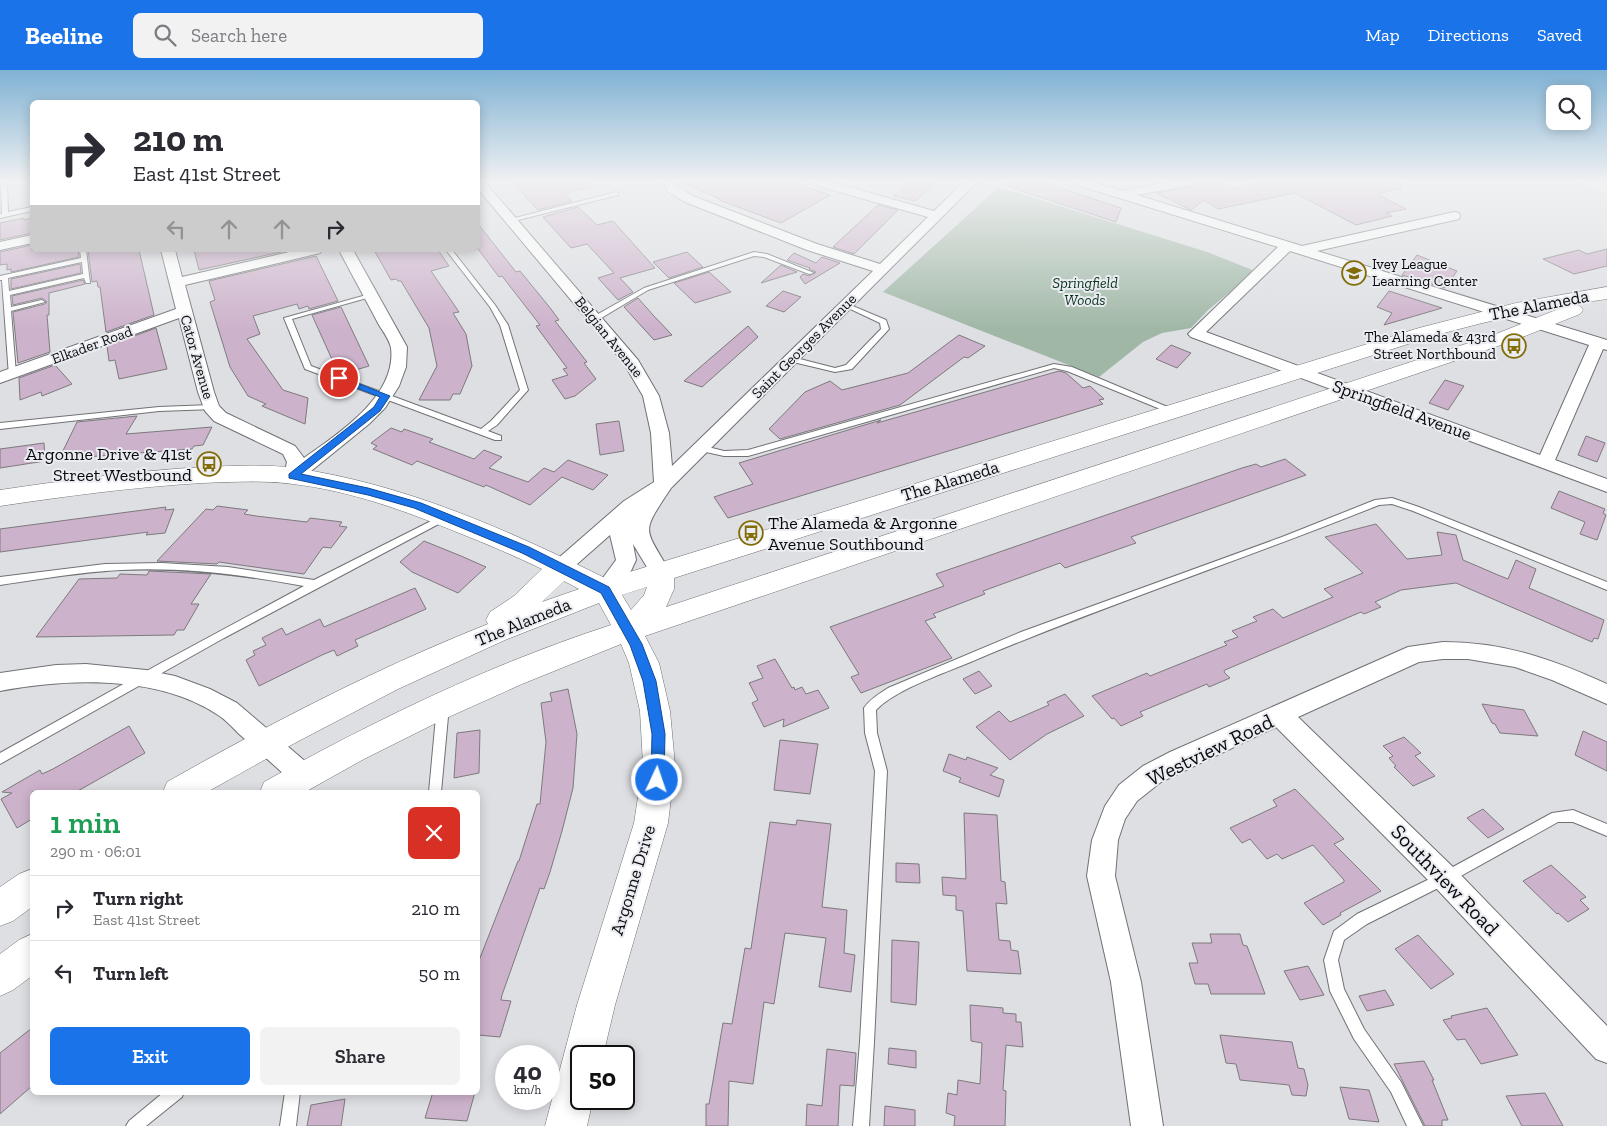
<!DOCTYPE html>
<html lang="en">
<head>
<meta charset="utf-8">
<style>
  :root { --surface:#fff; --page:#f2f2f3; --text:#2b2b33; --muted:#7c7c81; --line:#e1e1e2; --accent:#1a73e8 }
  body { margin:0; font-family:"Zilla Slab",serif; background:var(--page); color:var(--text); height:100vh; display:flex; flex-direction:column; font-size:19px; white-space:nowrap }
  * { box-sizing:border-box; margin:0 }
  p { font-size:16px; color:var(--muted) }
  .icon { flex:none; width:28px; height:28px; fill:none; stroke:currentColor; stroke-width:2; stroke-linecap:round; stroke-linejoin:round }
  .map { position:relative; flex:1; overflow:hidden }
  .details { position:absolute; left:30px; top:720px; width:450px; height:305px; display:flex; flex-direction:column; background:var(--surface); border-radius:8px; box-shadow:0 2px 12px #0003 }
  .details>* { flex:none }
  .guide { position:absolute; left:30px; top:30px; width:450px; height:152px; border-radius:8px; box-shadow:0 2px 12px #0003; background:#fff; color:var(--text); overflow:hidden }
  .controls { position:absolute; left:1546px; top:15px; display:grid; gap:10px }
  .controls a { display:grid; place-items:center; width:45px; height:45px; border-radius:8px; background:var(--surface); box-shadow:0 2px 12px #0003; font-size:25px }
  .speed { position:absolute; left:495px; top:975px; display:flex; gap:10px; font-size:25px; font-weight:700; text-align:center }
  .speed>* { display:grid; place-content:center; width:65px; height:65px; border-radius:50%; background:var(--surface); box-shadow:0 2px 12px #0003; line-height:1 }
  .speed small { font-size:12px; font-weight:400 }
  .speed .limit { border:2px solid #111; border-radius:8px; background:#fff; color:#111 }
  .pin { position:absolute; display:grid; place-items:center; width:42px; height:42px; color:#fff; margin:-21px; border:2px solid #fff; border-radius:50%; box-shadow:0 1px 5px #0007 }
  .me { position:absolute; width:55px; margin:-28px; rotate:3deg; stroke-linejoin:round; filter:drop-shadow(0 0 4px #0008) }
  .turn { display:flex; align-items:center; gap:18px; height:105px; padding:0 20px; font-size:22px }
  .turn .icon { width:65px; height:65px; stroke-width:2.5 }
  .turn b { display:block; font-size:35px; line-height:42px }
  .lanes { display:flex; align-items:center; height:48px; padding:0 20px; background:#0003; justify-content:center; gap:25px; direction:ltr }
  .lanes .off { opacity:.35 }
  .round { display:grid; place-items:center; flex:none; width:52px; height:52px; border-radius:8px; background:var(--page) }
  .overview { display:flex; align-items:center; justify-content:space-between; height:85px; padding:0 20px }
  h1 { font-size:30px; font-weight:600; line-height:38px; color:#1e9e55 }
  .button { display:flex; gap:10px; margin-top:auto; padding:10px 20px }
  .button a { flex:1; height:58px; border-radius:8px; background:var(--accent); color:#fff; font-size:20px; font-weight:600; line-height:58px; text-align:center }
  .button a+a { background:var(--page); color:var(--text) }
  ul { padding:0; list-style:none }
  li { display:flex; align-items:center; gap:15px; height:65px; padding:0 20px; border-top:1px solid var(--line) }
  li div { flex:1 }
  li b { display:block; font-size:19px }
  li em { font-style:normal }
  header { display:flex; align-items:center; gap:30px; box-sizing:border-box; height:70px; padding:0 25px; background:var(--accent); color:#fff }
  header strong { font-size:24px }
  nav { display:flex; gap:28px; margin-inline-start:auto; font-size:18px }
  .search { width:350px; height:45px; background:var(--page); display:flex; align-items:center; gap:12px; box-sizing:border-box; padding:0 18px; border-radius:8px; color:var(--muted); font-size:19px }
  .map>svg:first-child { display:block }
  .green { fill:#a0b7a6 }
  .building { fill:#cdb2cb; stroke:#7d7a7d }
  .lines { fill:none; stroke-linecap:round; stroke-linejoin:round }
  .service-casing { stroke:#707175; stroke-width:2 }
  .minor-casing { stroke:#707175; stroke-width:2 }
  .secondary-casing { stroke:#707175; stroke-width:1 }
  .primary-casing { stroke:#707175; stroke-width:1 }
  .service { fill:#fff; fill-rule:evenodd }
  .minor { fill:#fff; fill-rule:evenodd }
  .secondary { fill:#fff; fill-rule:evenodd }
  .primary { fill:#fff; fill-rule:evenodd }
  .route { fill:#1a73e8; stroke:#114b97 }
  .labels { text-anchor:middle; stroke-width:4; stroke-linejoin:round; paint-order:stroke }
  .far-poi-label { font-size:15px; fill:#0b0b0d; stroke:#eaecf1; text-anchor:start }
  .far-park-label { font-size:15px; font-style:italic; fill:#0a331c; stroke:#eaecf1 }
  .far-street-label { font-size:15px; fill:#0b0b0d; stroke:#eaecf1 }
  .street-label { font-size:18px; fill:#0b0b0d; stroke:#eaecf1 }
  .poi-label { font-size:18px; fill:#0b0b0d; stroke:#eaecf1; text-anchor:end }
  .near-street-label { font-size:21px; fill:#0b0b0d; stroke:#eaecf1 }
</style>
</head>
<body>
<header>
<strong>Beeline</strong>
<div class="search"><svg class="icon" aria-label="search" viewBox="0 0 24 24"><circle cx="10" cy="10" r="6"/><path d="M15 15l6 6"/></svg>Search here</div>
<nav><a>Map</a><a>Directions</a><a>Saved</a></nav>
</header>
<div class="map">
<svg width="1607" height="1056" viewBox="0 0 1607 1056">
  <rect width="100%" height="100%" fill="#dddfe3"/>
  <!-- green -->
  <path class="green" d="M999,117L1207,182L1255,201L1208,240L1191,258L1162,263L1143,272L1099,307L883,222Z"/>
  <!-- building -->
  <g class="building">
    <path d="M511,111H590V117L564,124L572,131L538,140Z"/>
    <path d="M678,111H789L830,125L781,153L719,130L720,129Z"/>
    <path d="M911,111H938L915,131L894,126Z"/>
    <path d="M1008,111H1039L1121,138L1116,152L1006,116Z"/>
    <path d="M1198,111H1209L1210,115L1221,113L1232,119L1271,111H1401L1402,118L1377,124L1406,139L1386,143L1392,146L1356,155L1295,123L1218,139L1204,130L1191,140L1156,123L1190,117Z"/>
    <path d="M878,135L898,140L854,184L833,177Z"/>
    <path d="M578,137L597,155L613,151L655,198L620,208L633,222L618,230L598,208L614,203L587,174L571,178L543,147Z"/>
    <path d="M24,148V150L32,148V163L0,170V153Z"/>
    <path d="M478,154L516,202L520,201L551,239L559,250L555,251L587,292L584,293L596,309L575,326L565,329L552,310L568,305L563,299L567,298L536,256L540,255L502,206L499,207L478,179Z"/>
    <path d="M32,175V180H78L79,187L11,202V199L7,200V194L0,195V182Z"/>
    <path d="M1607,179V196L1574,204L1543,189L1579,180L1587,184Z"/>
    <path d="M88,180H139L154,245L106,262L100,217H98L97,211L92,212Z"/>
    <path d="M194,180H290L199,200Z"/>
    <path d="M374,180H438L449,196L431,201L459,242L453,243L466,264L472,296L460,324H453L450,330H419L437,296L429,258L401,211H398L396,209L391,210Z"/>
    <path d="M687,182L703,197L669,208L653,192Z"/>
    <path d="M794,183L816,193L822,187L840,193L805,214L800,207L803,204L809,206L816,202L809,199L810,198L787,190Z"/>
    <path d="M1417,185L1457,201L1445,218L1402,205Z"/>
    <path d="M316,186L338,231L309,239L308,236L299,239L297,234L253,246L260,264L247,269L283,320L308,328L305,354L262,336L266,334L248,326L230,297L210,232L215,230L209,211Z"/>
    <path d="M80,194L81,203L11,219V209Z"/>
    <path d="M781,195L797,202L761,213Z"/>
    <path d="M709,202L731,222L695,233L674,213Z"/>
    <path d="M83,210L85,214L49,223V245H47L50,282L18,293L13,242L45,234L47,232L42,228L13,235L12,226Z"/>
    <path d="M783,221L801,227L784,242L766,236Z"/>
    <path d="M1389,221L1442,238L1384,255L1392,243L1377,237Z"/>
    <path d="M638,228L653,245L672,265L654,270L624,237Z"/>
    <path d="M341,237L369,296L339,305L312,245Z"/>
    <path d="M748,256L758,267L702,317L684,311Z"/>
    <path d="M156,258L167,299L119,309L115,290L109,291L107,276Z"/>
    <path d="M959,265L985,276L968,288L964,287L900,335L780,369L769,359L805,322L830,311L842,320L908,303Z"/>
    <path d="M1171,275L1191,283L1177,298L1156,289Z"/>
    <path d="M55,295L72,314L42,326L41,322L20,330L19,308Z"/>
    <path d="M1059,301L1066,303L1083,318L1090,316L1104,329L1099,330L1103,334L728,448L714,427L753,414L739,393L881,350L877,353Z"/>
    <path d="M1445,310L1464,316L1448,340L1429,333Z"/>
    <path d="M137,346L126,364L212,357L203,375L194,376L192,379L59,389L77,352Z"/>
    <path d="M619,351L624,381L600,385L596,354Z"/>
    <path d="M391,358L402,362L404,359L433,369L429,372L474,389L484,380L502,387L489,398L528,412L544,398L554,402L568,390L608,405L593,420L562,407L530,435L486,415L484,417L417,391L412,395L373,379L377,376L371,373Z"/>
    <path d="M1586,366L1605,373L1597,392L1578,385Z"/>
    <path d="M44,373L45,391L0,398V379Z"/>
    <path d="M1285,389L1306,405L1131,467L1136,473L1065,498L1060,493L983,521L985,524L933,544L936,547L925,551L952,588L861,623L851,607L859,604L830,557L944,516L936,504L1242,398L1256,394L1261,397Z"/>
    <path d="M1559,421L1605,439L1603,443L1606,445L1597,470L1580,464L1585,452L1551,438Z"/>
    <path d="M217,436L248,440L244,444L256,446L307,452L310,448L342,452L339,456L347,457L331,478L323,477L304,504L219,492L217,494L157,491L206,439L213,440Z"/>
    <path d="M166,437L165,440L174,439L165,463L146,465L148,462L0,482V459Z"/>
    <path d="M1376,454L1407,489L1442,485L1437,462L1456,465L1463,490L1498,505L1508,509L1516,490L1536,499L1529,518L1604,550L1598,569L1594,568L1592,572L1456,513L1401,520L1375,532L1381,537L1364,544L1361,542L1225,600L1224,602L1230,608L1209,617L1207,614L1140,642L1143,646L1121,656L1114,648L1112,649L1092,626L1147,603L1150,606L1227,575L1224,572L1238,567L1232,561L1257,551L1253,547L1273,539L1283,548L1333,527L1324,519L1363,503L1325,467Z"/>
    <path d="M424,471L461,486L486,497L458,523L412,502L400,492Z"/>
    <path d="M149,501L211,504L191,534H199L184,560H177L174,565L36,567L79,509L117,508L120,504L147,505Z"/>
    <path d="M415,518L426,539L355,570L358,576L337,586L334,580L322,585L259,616L246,590L255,585L253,581L266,575L262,568L282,558L286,565L320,549L324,557Z"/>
    <path d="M775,589L792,618L794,617L795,620L802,617L806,624L818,620L829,638L783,657L784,649L764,657L752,633L758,630L749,613L763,608L757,596Z"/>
    <path d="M979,601L992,616L975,624L963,609Z"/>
    <path d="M568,619L577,664L573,718L562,761L550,802L544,819L540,818L502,925L501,930L511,931L500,967L478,965V893L518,791H519L537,734H540L546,672L541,633L552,631L550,623Z"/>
    <path d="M1065,624L1084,646L1047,664L1010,690L976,657L999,641L1010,652L1049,635L1047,632Z"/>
    <path d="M1482,634L1524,640L1538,666L1500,663L1495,654L1492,653Z"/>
    <path d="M129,656L145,683L76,722H32V749L17,758L1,729L12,723L2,722L40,700L42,704L53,699Z"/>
    <path d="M480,660L479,703L454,708L457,663Z"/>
    <path d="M1583,661L1607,672V701L1575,685Z"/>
    <path d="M1404,667L1421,683L1415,686L1435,706L1413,716L1394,697L1396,696L1389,688L1393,686L1383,676Z"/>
    <path d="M780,670L818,674L810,724L774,720Z"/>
    <path d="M949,684L966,690L967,687L998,698L990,705L1004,710L999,727L959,712L961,708L943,701Z"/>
    <path d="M1295,719L1344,769L1334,774L1381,821L1340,843L1341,845L1323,855L1304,833L1344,812V810L1313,775L1282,789L1277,784L1267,789L1250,769L1242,773L1230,758L1277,736L1273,730Z"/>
    <path d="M1483,739L1504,759L1488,768L1467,748Z"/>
    <path d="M964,743L997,745L1001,811L1005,812L1007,834L996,833L999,870L1010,871L1011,880L1018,881L1021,904L967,901L963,841L956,840V826L943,825L942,807L966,809Z"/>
    <path d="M797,750L831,754L822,837L847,840L844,883L855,885L851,922L819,917L826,868L785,863L774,934L764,932L753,1014L729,1011L728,1056H706V1034H709L723,953L732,954L745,878L751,879L770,752L796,755Z"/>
    <path d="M896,793L919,794L920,813L896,812Z"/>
    <path d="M1551,795L1586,827L1580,830L1589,839L1568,852L1558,843L1557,844L1523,811Z"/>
    <path d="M1210,864H1240L1243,875L1247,876L1265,924H1211L1208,914H1195L1189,893H1198L1192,873H1212Z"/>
    <path d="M1418,865L1454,904L1431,919L1395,879Z"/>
    <path d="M892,870L919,872L916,935L891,932Z"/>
    <path d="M1308,896L1324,925L1300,930L1284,901Z"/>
    <path d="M1385,920L1394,935L1367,941L1359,926Z"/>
    <path d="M970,935L1003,938V943L1016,944V952H1021L1023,977L1006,975L1003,1020L1006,1021L1005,1056H954L955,1046L946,1043L948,1023L957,1025L958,1010L980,1014L982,973L971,971Z"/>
    <path d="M1487,938L1518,985L1481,994L1465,969L1457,970L1443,950L1452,948L1451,946Z"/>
    <path d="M32,958V1016L0,1044V983Z"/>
    <path d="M1220,965L1292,972L1298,998L1304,999L1308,1015L1306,1026L1292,1025L1289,1015L1240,1010L1236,994L1226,993Z"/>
    <path d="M889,978L916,981V998L888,994Z"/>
    <path d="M827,979L856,983L854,1016L840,1015L838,1056H806L807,1034L822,1036Z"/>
    <path d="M1424,991L1434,1010H1432L1448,1050H1442V1056H1425L1394,994Z"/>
    <path d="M1340,1017L1369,1020L1379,1052L1349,1049Z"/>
    <path d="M433,1022H475L467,1051L425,1048Z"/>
    <path d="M1545,1023L1563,1056H1522L1506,1026Z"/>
    <path d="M345,1029L341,1056H307L311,1035Z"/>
    <path d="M885,1036L915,1040V1056H884Z"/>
  </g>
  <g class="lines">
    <!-- service casing -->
    <g class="service-casing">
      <g id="service">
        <path d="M1,111H7L8,142L32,137V141L0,148V144H2Z"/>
        <path d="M616,122L618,123V125L510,152L507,150Z"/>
        <path d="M80,180H86L90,213H86L84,208L10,225L11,237L42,230L45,232L11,241L16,304L12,306H9L2,210H0V206L81,188ZM82,192L83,204L9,221L8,208Z"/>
        <path d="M446,180H452L495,235L508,255L528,320L497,355L488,361L501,366V370H495L305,299L284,248L370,224H374V226L292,249L311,296L481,359L491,351L520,320L500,255L490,237Z"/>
        <path d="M754,182L767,184L814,203L809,204L764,187L754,186L648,220L598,250L591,248L644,218Z"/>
        <path d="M844,234H848L886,250L889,259L852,299L835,302L789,291V287H792L835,298L846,295L881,259L880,253L844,236Z"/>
        <path d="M1054,294L1072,297L1177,341L1173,343H1170L1067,301L1054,298L748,386H724L697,380L696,378L700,375L724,381L748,380Z"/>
        <path d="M211,335L215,337L214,339L159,341L0,359V353L159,337Z"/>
        <path d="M1392,428L1419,437L1607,512V520L1413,441L1392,434L1379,435C1247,488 1111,533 980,588C951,601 897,618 876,640L877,663L887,701L874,972L869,1056H853L860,972L875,701L865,663L864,638C870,629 879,624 888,618L1021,562L1282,467L1375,430Z"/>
        <path d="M445,444L448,445L450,447L448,449L224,568L0,694V683L161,593L304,516C244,505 183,497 121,500C81,502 40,509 0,515V507L105,494L162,493L228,497L314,510Z"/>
        <path d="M443,631L447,633L449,636L441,722H429L437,636L439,633Z"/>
        <path d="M1573,740L1607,754V766L1573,752H1558L1450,812L1367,854L1344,870L1338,890L1344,919L1364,959L1401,1012L1423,1056H1407L1391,1022L1354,969L1330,921L1324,890L1334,861L1357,844L1440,804L1552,743Z"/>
        <path d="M164,1022H184L182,1027L146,1056H126L129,1051Z"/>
        <path d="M285,1022H300L296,1056H280Z"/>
      </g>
    </g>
    <!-- minor casing -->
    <g class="minor-casing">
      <g id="minor">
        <path d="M478,111H484L638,290L659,326L669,363L672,396L873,201L807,180L685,132L667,121L664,111H674L677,116L693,126L817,174L880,194L928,147L811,114L809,111H828L934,141L965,111H978L671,418C640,465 644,456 670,502L667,507L660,509L653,507L633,474L636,490L630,503L612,525L605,528L598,525L594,520L616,490L610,465L568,502L561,504L554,502L551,497L554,492L624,431L654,412L651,363L643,326L623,292L478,119Z"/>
        <path d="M1072,111H1090L1122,121L1172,111H1196L1190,115L1137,125L1302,176L1454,142L1459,143L1460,146L1459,149L1317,181L1607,270V280L1603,279L1555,390L1607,409V422L1191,267L1188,264L1191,261L1278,177L1074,114ZM1290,181L1589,275L1540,385L1206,262Z"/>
        <path d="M32,165V173L0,180V172Z"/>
        <path d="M161,180H175L182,207L298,180H322L320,183L185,215L214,322L219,336L226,343L295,376L304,388C338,364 397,326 391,278C390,271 383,261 379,255C366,230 352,205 339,180H353L407,277L406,297L399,316L385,338L369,354L300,410L293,412L286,410L284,406L287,392L283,384L214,351L205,341L198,322L179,248L0,313V302L176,239Z"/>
        <path d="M1443,572C1504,572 1552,589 1607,614V634L1552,610L1515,597L1468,589H1443L1419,592L1298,647L1455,799L1607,956V993L1596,989L1435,817L1276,657L1161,712L1137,731L1125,749L1118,770L1115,806L1141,912L1163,1056H1131L1111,912L1087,806L1092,770L1105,736L1119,715L1143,696L1170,682L1408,577Z"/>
        <path d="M86,594L146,600L175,606L210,619L237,633L313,698L317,706L313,714L304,717L295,714C276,697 257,680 238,663C232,657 226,650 218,645C158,605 68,608 0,621V603L56,595Z"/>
      </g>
    </g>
    <!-- secondary casing -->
    <g class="secondary-casing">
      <g id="secondary">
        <path d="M1607,217V229C1548,237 1490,250 1433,266L674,508V519L666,537L1496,264L1566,236L1573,234L1580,236L1583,240L1580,244L1510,272L645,566L659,593L670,641L675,695L668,753L615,935L603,986H581V1029H593L587,1056H545L577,935L634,753L643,695L640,641L629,593L621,574L522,614L442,650L364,689L305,722H260L264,712C375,650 491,594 611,555L599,533L505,570L398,619L293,674L207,722H163L167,712C271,653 377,598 488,554L486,550L490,542L514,526L542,499C515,486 487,474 459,463C406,441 351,421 293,414C263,410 232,412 202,413C134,417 67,426 0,436V420C68,410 135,401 203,397C233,396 265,394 294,398C405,414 508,460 607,509L1419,258L1516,233ZM564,511L579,519L542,532ZM647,517L644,525L631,540L622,525Z"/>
        <path d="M32,799V837L13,851L0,856V817L19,804Z"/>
        <path d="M32,864V906L13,920L0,926V884L19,870Z"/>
      </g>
    </g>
    <!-- primary casing -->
    <g class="primary-casing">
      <path id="primary" d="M1580,111H1601L1607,113V124L1582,114Z"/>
    </g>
    <!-- service -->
    <use href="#service" class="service"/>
    <!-- minor -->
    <use href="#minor" class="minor"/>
    <!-- secondary -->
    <use href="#secondary" class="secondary"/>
    <!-- primary -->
    <use href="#primary" class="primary"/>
  </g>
  <!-- sky -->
  <linearGradient id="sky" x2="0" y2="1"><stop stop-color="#80b2d4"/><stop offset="0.43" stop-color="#f0f1f2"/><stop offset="1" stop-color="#f0f1f2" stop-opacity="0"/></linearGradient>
  <rect width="1607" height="259" fill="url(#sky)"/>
  <!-- route -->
  <path class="route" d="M339,306L390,326L380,341L301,404L368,418L421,433L529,477L609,517L642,574L656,611L665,664L664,710L662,714L657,716L652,714L651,710L652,664L643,611L630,575L601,523L522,483L414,438L368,425L289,408V404L374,337L380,327L336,310L335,308Z"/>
  <!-- icons -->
  <defs>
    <g id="school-ring" transform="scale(1.25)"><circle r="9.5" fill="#eaecf1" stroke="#826d09" stroke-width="1.5"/><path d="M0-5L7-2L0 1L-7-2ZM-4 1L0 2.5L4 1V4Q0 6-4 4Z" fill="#826d09"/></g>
    <g id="bus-ring" transform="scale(1.25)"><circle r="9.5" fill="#eaecf1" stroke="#826d09" stroke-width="1.5"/><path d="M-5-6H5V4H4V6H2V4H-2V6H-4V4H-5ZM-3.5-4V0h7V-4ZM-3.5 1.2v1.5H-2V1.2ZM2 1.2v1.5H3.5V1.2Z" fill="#826d09"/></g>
  </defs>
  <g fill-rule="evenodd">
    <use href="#school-ring" x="1354" y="203"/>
    <use href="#bus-ring" x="1514" y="276"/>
    <use href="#bus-ring" x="209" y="394"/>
    <use href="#bus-ring" x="751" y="463"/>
  </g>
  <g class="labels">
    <!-- far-poi labels -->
    <g class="far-poi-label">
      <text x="1372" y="199">Ivey League<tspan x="1372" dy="17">Learning Center</tspan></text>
      <text x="1496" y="272" text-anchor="end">The Alameda &amp; 43rd<tspan x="1496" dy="17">Street Northbound</tspan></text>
    </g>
    <!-- far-park labels -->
    <g class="far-park-label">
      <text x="1085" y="218">Springfield<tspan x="1085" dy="17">Woods</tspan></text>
    </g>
    <!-- far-street labels -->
    <g class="far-street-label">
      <text transform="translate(609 267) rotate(51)" y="5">Belgian Avenue</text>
      <text transform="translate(92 275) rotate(-20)" y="5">Elkader Road</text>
      <text transform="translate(804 276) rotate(-45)" y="5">Saint Georges Avenue</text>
      <text transform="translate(197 287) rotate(74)" y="5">Cator Avenue</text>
    </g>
    <!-- street labels -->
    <g class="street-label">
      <text transform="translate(1539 235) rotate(-11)" y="6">The Alameda</text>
      <text transform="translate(1402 340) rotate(20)" y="6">Springfield Avenue</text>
      <text transform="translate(950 411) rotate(-17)" y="6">The Alameda</text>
      <text transform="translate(523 552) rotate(-22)" y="6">The Alameda</text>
      <text transform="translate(633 810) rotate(-73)" y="6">Argonne Drive</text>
    </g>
    <!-- poi labels -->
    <g class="poi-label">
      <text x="192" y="390">Argonne Drive &amp; 41st<tspan x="192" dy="21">Street Westbound</tspan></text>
      <text x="768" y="459" text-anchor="start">The Alameda &amp; Argonne<tspan x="768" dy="21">Avenue Southbound</tspan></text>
    </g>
    <!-- near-street labels -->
    <g class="near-street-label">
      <text transform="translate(1210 680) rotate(-26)" y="7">Westview Road</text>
      <text transform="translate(1445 810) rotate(46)" y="7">Southview Road</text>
    </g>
  </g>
</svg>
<div class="controls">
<a><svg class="icon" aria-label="search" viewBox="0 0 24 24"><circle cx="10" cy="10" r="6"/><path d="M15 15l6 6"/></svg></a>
</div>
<div class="speed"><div>40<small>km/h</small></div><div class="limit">50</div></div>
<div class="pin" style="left:339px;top:308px;background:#d93025"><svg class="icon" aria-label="arrive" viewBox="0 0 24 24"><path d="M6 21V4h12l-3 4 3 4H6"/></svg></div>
<svg class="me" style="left:657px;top:710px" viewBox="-20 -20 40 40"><circle r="17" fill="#1a73e8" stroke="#fff" stroke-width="3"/><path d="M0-11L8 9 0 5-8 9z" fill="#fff"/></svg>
<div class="guide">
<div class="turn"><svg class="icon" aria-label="right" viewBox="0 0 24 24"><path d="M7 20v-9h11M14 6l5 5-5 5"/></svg><div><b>210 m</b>East 41st Street</div></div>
<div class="lanes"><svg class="icon off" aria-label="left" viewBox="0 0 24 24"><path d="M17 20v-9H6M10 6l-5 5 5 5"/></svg><svg class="icon off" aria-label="ahead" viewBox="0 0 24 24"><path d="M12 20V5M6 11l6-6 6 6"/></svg><svg class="icon off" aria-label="ahead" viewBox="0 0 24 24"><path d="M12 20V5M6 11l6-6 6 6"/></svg><svg class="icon" aria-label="right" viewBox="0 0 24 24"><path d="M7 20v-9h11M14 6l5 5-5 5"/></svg></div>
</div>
<section class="details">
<div class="overview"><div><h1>1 min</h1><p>290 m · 06:01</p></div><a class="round" style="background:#d93025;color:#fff"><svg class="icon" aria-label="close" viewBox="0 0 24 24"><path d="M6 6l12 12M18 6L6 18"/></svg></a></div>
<ul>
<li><svg class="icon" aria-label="right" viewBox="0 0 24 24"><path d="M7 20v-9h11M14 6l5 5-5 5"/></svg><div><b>Turn right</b><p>East 41st Street</p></div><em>210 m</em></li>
<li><svg class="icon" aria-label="left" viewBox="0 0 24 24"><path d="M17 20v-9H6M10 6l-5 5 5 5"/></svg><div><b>Turn left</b></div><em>50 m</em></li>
</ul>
<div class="button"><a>Exit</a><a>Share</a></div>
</section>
</div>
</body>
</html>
